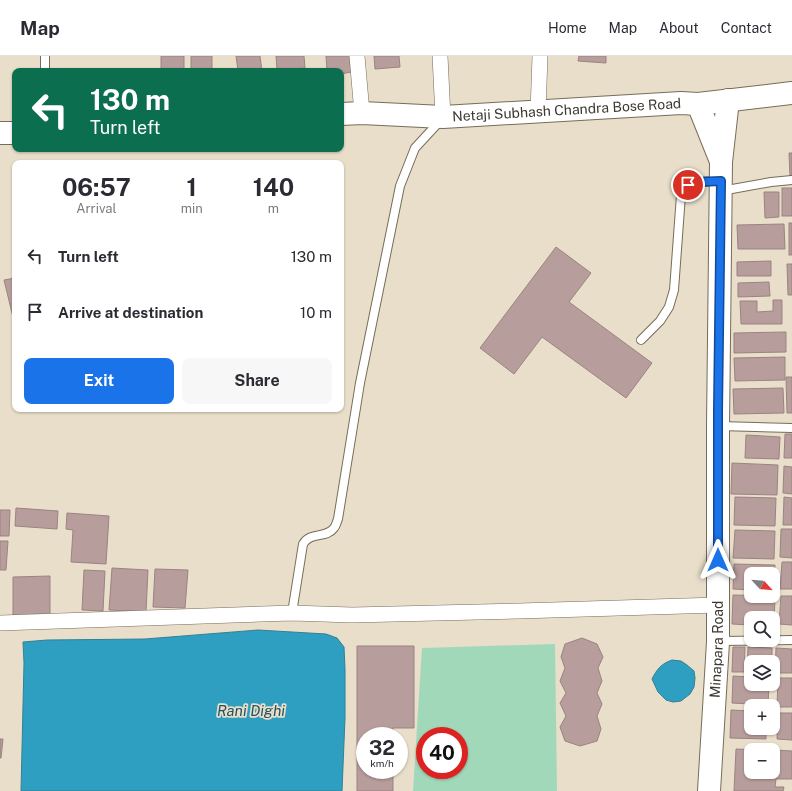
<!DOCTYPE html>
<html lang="en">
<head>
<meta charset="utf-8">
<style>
  :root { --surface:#fff; --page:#f7f7f7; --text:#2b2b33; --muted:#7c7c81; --line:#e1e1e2; --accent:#1a73e8 }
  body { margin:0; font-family:"Public Sans",sans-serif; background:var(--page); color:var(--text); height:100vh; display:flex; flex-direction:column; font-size:15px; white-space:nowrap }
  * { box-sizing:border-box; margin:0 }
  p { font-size:13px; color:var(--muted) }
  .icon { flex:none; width:22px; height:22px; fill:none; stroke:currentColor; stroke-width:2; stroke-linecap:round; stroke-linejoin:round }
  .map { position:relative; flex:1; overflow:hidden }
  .side { position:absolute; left:12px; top:104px; width:332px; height:252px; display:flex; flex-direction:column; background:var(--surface); border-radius:8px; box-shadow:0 1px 3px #0004 }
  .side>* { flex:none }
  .hud { position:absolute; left:12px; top:12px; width:332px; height:84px; border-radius:8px; box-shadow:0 1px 3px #0004; background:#0b6e4f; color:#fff; overflow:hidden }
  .needle { width:26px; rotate:116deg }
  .buttons { position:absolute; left:744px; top:511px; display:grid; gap:8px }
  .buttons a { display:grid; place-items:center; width:36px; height:36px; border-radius:8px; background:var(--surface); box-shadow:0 1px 3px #0004; font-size:20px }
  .speed { position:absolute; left:356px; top:671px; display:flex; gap:8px; font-size:20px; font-weight:700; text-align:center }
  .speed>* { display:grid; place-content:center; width:52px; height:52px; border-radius:50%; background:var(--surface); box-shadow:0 1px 3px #0004; line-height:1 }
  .speed small { font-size:10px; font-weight:400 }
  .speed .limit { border:6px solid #d22; background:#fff; color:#111 }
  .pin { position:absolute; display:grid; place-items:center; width:34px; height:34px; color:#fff; margin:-17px; border:2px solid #fff; border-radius:50%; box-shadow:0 1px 4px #0007 }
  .me { position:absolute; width:44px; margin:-22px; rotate:0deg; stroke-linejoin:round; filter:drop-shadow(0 0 3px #0008) }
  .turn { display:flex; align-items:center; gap:14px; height:84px; padding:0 12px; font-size:18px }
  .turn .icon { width:52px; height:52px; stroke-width:2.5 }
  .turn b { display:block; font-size:28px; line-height:34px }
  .eta { display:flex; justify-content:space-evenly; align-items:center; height:68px; text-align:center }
  .eta b { font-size:24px; font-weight:700; line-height:28px }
  .action { display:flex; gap:8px; margin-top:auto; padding:8px 12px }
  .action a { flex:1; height:46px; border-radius:8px; background:var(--accent); color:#fff; font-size:16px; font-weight:700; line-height:46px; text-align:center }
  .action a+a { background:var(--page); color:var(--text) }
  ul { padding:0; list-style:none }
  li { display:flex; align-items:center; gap:12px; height:56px; padding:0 12px }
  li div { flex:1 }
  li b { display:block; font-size:15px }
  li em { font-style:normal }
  header { display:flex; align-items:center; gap:24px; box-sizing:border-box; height:56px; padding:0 20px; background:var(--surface); border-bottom:1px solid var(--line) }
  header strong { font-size:19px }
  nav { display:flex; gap:22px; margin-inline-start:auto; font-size:14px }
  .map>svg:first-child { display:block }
  .green { fill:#a2d8ba; fill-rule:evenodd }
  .water { fill:#2e9fc1; stroke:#328096 }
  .building { fill:#b79d9c; stroke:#9b8382 }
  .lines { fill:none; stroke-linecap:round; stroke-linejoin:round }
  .lane-casing { stroke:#766c5a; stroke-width:10 }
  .street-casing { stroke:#766c5a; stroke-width:16 }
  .secondary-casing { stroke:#766c5a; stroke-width:24 }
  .primary-casing { stroke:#766c5a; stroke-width:24 }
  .lane { stroke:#fff; stroke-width:8 }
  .street { stroke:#fff; stroke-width:15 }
  .secondary { stroke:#fff; stroke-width:22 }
  .primary { stroke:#fff; stroke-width:22 }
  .route-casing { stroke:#114b97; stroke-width:10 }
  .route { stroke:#1a73e8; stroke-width:7 }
  .labels { text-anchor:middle; stroke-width:3.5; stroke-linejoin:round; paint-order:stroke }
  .street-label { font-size:14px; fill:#3d3931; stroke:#e8dec9 }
  .water-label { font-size:15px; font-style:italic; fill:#255261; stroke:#e8dec9 }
</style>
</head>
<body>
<header>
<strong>Map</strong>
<nav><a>Home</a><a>Map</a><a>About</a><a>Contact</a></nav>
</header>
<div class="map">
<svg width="792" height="735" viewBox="0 0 792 735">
  <rect width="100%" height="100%" fill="#e8dec9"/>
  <!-- green -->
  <path class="green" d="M555,588L557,735H413L422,592ZM425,680H459V714H425Z"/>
  <!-- water -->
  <g class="water">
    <path d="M258,574L326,578L337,582L344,591L345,613V662L342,735H21L24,607L23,586L47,584L145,583Z"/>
    <path d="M672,604L681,605L687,609L694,615L695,622L694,631L690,638L681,645L673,646L666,644L658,636L652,623C657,613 661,608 672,604Z"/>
  </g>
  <!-- building -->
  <g class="building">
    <rect x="161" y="0" width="23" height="15"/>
    <rect x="191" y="0" width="21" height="15"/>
    <path d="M236,0H260L262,15H238Z"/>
    <path d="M276,0H304L305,12L277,14Z"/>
    <path d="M326,0H350L351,16L341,18V15H327Z"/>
    <path d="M374,0H399L400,11L375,13Z"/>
    <path d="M579,0H606V7L578,5Z"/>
    <path d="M789,97H792V121H790Z"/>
    <rect x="782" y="132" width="10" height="28"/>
    <path d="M764,136H779V161L765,162Z"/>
    <rect x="789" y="167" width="3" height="32"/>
    <path d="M784,168L785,193H738L737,169Z"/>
    <path d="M556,191L591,217L569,246L652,307L626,342L542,281L514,318L480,292Z"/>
    <path d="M771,205V220H737V206Z"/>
    <path d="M787,208H792V239H788Z"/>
    <path d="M15,222V261H13L4,224Z"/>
    <path d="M769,226L770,240L738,241V227Z"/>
    <path d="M773,244H782V268H741L740,245H757V256L773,255Z"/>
    <path d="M786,276V296L734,297V277Z"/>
    <path d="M785,301V324L735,325L734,302Z"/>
    <path d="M786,321H792V357H787Z"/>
    <path d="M783,332L784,357L734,358L733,333Z"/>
    <path d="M785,378H792V402H784Z"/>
    <path d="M746,379L780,381L779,403L745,402Z"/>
    <path d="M732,407L778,409L777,439L731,438Z"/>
    <path d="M784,410L792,411V438L783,437Z"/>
    <path d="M735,441L776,442L775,470L734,469Z"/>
    <path d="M784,441L792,442V469H783Z"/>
    <path d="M16,452L58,455L57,473L15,470Z"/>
    <path d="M0,454H10L9,480H0Z"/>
    <path d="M67,457L109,460L106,508L71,506L73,474L66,473Z"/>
    <path d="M781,473H792V502L780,501Z"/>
    <path d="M735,474L775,475L774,503L733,502Z"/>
    <path d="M0,485H8L6,514H0Z"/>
    <path d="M782,506H792V533H780Z"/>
    <path d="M734,508L775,509L774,535H773V518H751V534L733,533Z"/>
    <path d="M112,512L148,514L146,556L109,554Z"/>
    <path d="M155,513L188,514L185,552L153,551Z"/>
    <path d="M84,514L105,515L103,555L82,554Z"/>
    <path d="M50,520V562H13V521Z"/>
    <path d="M733,539L775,540L774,570H773V562H751V569L732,568Z"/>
    <path d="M781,540H792V569L779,568Z"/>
    <path d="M582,582L597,588L603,601L598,612L602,625L597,637L602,648L597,660L601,673L597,685L580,690L565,685L560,671L566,660L560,647L566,637L560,625L565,612L561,601L565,588Z"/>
    <path d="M357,590H414V672H393V680H365V714H393V735H357Z"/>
    <path d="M733,591H745L744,616H732Z"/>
    <path d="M748,591L772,592V606H751V616H747Z"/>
    <path d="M776,592L792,593V617H775Z"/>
    <path d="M733,620L751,621V628H769L768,649L732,647Z"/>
    <path d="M778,622H792V651H777Z"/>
    <path d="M731,654L751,655V672H766V683L730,682Z"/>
    <path d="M778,657H792V684L777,683Z"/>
    <path d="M0,683H3L1,702H0Z"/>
    <path d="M736,693L760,694H751V716H773V694L792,695V723H776L775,731H784L783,735H734Z"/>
  </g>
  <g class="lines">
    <!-- lane casing -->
    <g class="lane-casing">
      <g id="lane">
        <path d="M45,15V0"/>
        <path d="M721,135L771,126L792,124"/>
        <path d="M641,284L660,265L669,251L674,234L681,139L688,129L697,126L721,125"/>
        <path d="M719,370L792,372"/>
        <path d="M292,557L303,488C311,475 326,483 334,472C336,470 337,465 338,463L360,327L400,130L415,92L440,65"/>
        <path d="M719,585L792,584"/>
      </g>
    </g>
    <!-- street casing -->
    <g class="street-casing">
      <g id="street">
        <path d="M357,0L362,57"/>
        <path d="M440,0L443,61"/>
        <path d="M538,56L540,0"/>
        <path d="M0,567L292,557L352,559L519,555L718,549"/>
      </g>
    </g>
    <!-- secondary casing -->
    <g class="secondary-casing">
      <g id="secondary">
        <path d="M698,48L720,103"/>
        <path id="s1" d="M709,735L718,586V370L721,106L728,44"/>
      </g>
    </g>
    <!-- primary casing -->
    <g class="primary-casing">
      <g id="primary">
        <path id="s2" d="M341,58L362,57L443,61L681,47L698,48L792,37"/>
        <path d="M0,77H15"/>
      </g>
    </g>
    <!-- lane -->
    <use href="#lane" class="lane"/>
    <!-- street -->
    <use href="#street" class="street"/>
    <!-- secondary -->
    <use href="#secondary" class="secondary"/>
    <!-- primary -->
    <use href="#primary" class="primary"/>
  </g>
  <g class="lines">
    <!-- route casing -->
    <g class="route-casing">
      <path id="route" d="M688,129L697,126L721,125L718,354V504"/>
    </g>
    <!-- route -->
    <use href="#route" class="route"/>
  </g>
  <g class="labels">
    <!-- street labels -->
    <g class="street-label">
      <text dy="5" stroke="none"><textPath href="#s2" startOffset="226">Netaji Subhash Chandra Bose Road</textPath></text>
      <text dy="5" stroke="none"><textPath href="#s1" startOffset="142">Minapara Road</textPath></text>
    </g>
    <!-- water labels -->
    <g class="water-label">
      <text x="251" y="660">Rani Dighi</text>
    </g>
  </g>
</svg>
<div class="buttons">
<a><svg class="needle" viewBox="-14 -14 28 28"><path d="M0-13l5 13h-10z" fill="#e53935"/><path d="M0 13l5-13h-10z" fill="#7c7c81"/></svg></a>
<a><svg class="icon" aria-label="search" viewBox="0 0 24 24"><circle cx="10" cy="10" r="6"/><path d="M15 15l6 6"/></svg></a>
<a><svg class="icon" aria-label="layers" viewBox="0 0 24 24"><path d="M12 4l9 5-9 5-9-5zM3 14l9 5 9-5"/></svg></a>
<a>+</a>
<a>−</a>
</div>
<div class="speed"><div>32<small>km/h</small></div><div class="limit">40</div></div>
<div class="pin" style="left:688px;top:129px;background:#d93025"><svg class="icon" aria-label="arrive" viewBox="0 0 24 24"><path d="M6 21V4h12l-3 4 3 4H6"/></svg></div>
<svg class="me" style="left:718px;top:504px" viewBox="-20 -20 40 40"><path d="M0-17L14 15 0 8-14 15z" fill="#1a73e8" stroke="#fff" stroke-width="4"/></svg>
<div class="hud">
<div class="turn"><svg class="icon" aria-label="left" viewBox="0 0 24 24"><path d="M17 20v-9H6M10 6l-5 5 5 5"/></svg><div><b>130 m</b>Turn left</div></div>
</div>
<section class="side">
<div class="eta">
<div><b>06:57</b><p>Arrival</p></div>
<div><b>1</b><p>min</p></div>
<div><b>140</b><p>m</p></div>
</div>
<ul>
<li><svg class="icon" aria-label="left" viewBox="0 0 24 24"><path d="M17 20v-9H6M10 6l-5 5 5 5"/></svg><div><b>Turn left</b></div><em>130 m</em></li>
<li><svg class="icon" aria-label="arrive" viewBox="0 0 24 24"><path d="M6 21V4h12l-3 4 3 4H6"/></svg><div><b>Arrive at destination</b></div><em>10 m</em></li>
</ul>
<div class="action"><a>Exit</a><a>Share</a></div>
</section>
</div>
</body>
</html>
